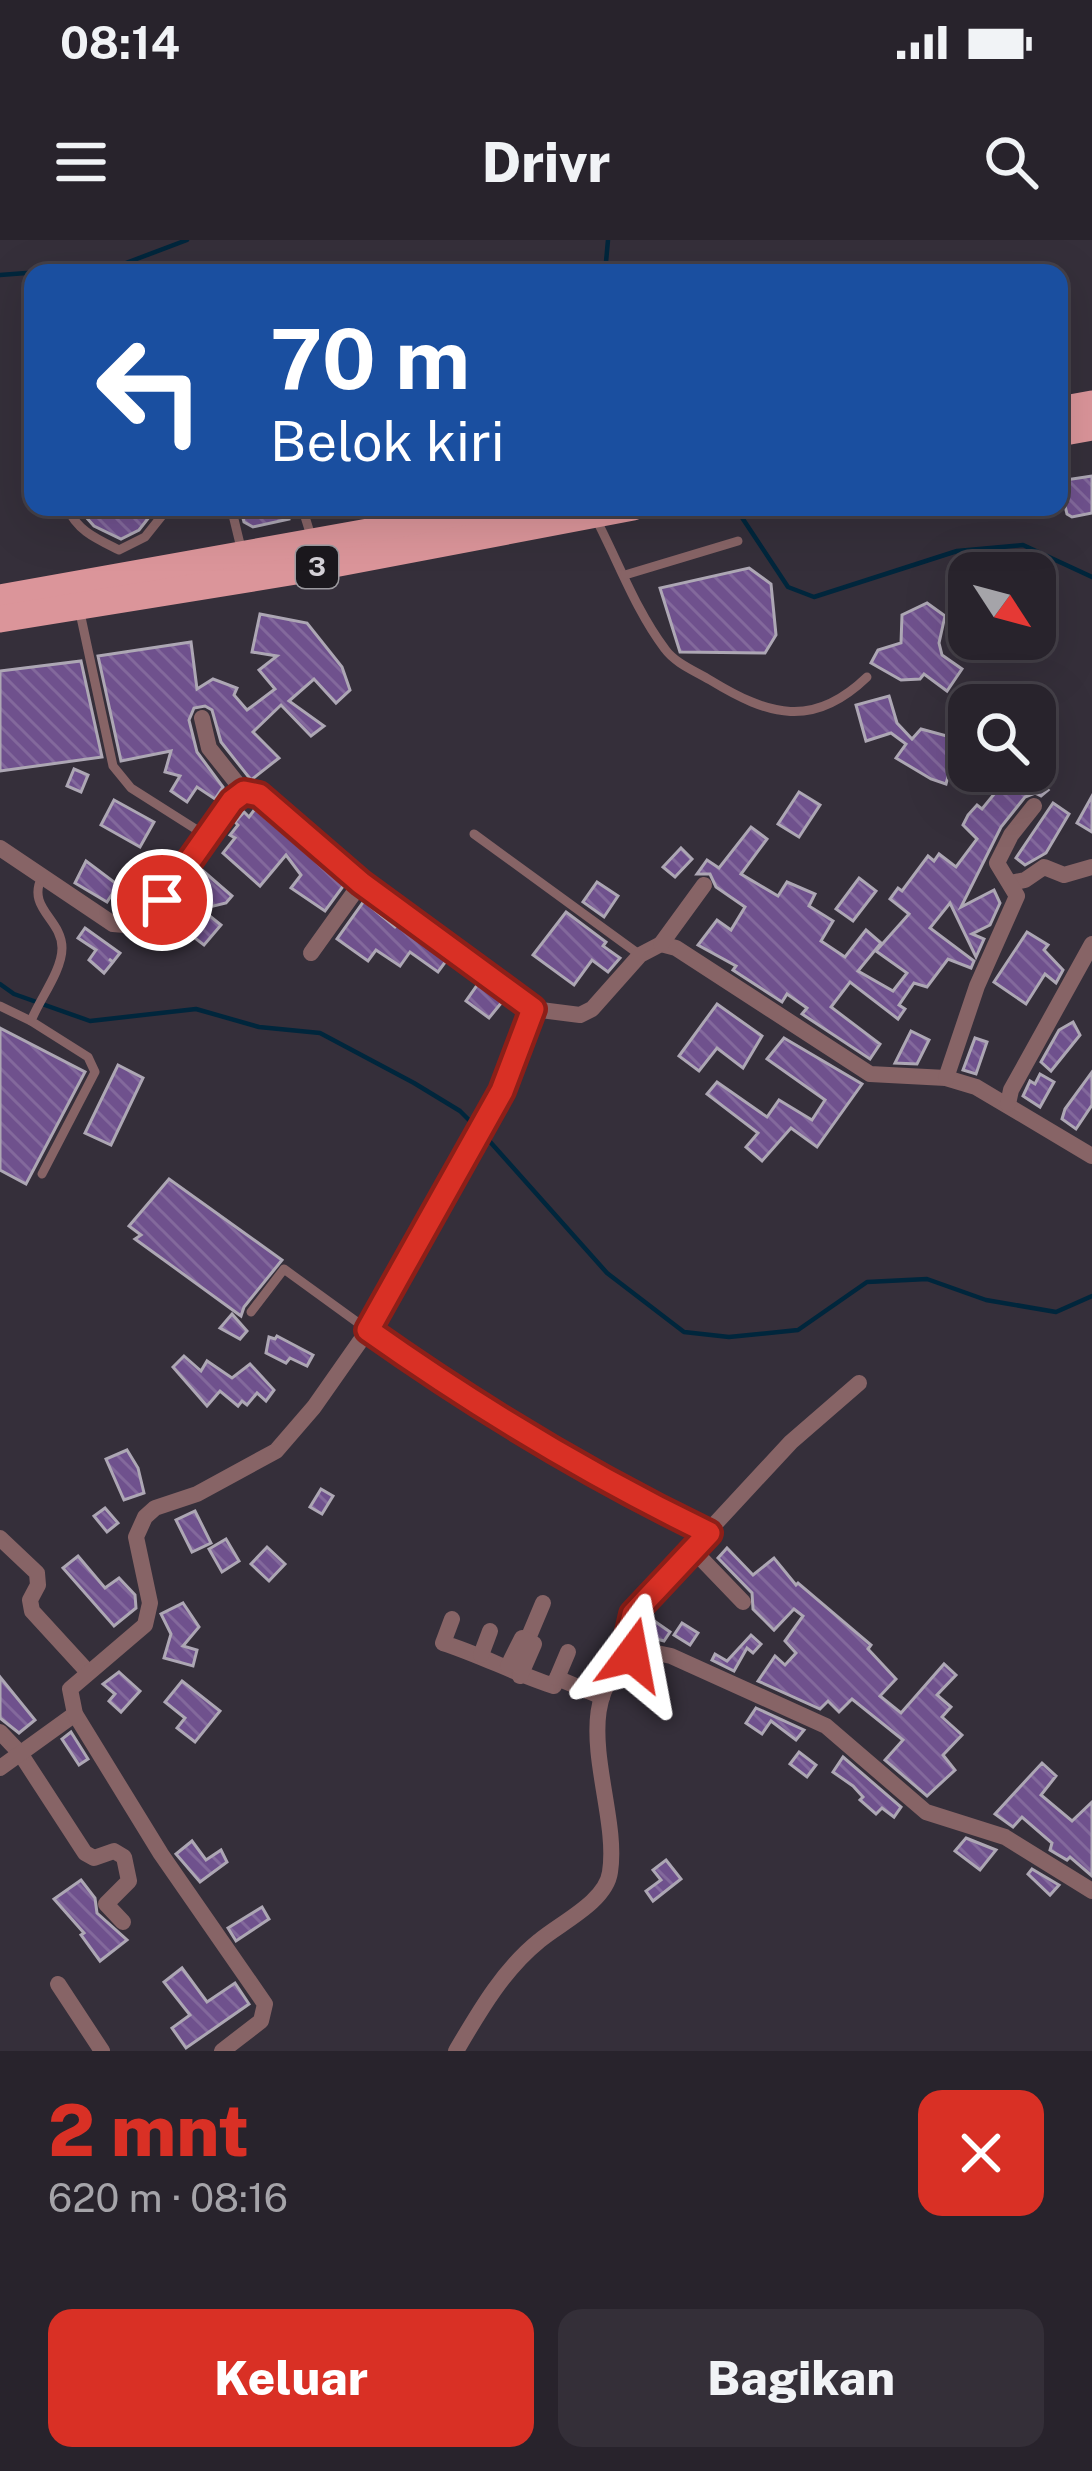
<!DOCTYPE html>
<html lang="id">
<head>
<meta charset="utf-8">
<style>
  :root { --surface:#28232c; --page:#342f38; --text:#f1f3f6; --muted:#a5a4a9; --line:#444048; --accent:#d93025 }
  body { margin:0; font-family:"Public Sans",sans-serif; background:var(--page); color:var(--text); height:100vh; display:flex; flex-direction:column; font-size:45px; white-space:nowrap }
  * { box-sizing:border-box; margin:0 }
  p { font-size:39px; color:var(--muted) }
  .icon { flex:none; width:66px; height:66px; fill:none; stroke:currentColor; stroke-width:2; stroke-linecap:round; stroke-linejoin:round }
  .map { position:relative; height:1811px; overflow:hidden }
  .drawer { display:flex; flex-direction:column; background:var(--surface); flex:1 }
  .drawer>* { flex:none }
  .banner { position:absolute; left:24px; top:24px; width:1044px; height:252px; border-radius:24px; box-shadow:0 12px 48px #0002,0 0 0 3px var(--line); background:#1a4fa0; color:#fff; overflow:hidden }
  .needle { width:78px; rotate:126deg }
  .fabs { position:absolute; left:948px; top:312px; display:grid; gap:24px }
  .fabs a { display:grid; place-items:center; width:108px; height:108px; border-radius:24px; background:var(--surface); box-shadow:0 12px 48px #0002,0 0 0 3px var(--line); font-size:60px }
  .pin { position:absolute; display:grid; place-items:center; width:102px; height:102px; color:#fff; margin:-51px; border:6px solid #fff; border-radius:50%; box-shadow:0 3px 12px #0007 }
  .me { position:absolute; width:132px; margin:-66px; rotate:13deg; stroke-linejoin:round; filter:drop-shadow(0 0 9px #0008) }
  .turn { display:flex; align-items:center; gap:42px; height:252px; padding:0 48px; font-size:54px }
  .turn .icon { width:156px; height:156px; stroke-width:2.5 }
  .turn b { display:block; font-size:84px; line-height:102px }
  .round { display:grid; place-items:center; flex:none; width:126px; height:126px; border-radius:24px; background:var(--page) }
  .headline { display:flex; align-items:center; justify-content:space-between; height:204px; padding:0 48px }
  h1 { font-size:72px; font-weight:800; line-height:90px; color:var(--accent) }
  .primary-button { display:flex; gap:24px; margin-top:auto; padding:24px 48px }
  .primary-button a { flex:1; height:138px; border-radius:24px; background:var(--accent); color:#fff; font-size:48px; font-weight:800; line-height:138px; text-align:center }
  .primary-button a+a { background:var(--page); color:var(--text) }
  .status { display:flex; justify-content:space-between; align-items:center; height:84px; padding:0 60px; background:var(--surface); direction:ltr }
  .status svg { height:33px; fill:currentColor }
  header { display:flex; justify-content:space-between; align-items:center; height:156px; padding:0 48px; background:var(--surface); font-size:54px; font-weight:800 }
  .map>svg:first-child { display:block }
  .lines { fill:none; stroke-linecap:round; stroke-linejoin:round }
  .stream { stroke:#00263c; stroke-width:4.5 }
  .building { fill:url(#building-back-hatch); stroke:#ada7b4; stroke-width:3 }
  .lane { stroke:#876466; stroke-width:9 }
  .street { stroke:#876466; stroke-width:16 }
  .primary { stroke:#db959a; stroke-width:27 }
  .route-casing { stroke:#8d1f18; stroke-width:30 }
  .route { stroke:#d93025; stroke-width:21 }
  .labels { text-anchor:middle; stroke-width:10; stroke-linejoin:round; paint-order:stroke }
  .shield { fill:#1b181d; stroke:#9c9a9f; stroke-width:3 }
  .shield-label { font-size:27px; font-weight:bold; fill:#d4d1d7 }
</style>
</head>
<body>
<div class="status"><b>08:14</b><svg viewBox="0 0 49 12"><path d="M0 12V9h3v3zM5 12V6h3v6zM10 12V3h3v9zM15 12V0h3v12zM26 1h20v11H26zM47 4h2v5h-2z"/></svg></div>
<header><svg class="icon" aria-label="menu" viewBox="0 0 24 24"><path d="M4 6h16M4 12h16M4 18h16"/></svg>Drivr<svg class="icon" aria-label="search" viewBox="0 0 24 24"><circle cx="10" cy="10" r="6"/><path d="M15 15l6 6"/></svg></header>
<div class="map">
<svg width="1092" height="1811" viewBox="0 0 1092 1811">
  <defs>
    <pattern id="building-back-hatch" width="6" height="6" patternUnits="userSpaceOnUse" patternTransform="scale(3)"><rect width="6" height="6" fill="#6f518d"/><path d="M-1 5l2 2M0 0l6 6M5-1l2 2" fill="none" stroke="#83699c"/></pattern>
  </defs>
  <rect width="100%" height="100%" fill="#352f3a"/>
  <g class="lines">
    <!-- stream -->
    <g class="stream">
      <path d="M605,33L608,0"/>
      <path d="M0,35L118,26L187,0"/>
      <path d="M735,267L788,347L814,357L957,311L1023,305L1092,337"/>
      <path d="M0,744L14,754L90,781L196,769L259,787L320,793L414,843L460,871L476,887"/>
      <path d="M484,895L607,1033L684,1092L729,1097L798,1090L867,1042L927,1039L986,1060L1056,1072L1092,1056"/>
    </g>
  </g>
  <!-- building -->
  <g class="building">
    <path d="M1092,236V273L1072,277L1067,274L1059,241Z"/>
    <path d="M77,267H157L139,290L121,299L94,286Z"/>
    <path d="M240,267H288L289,279L253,287L244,282Z"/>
    <path d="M749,328L771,344L776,395L765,413L680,412L660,348Z"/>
    <path d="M927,363L945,376L939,403L942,415L962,429L947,451L924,434L920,439L901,440L871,423L878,410L901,403L902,375Z"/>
    <path d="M260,374L307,383L342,427L350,450L336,463L314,439L289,461L324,486L311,496L281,465L253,492L279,518L251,540L221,502L212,470L205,466L194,468L189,480L197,512L223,547L215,559L197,547L187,562L171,551L180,536L165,532L171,511L121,521L98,416L191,402L197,449L213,439L237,448L234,455L247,470L275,449L259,430L277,416L252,412Z"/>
    <path d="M81,421L102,517L0,531V431Z"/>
    <path d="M889,456L897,483L912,499L921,489L958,499L946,544L931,539L896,518L906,504L891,493L866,501L856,465Z"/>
    <path d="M74,529L88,535L81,552L67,546Z"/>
    <path d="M1013,531H1022L1048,550L1041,556L1035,553L1025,557L1001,587L961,667L994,650L1000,663L990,685L972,694L984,699L976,717L950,663L930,688L974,721L971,728L948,719L927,747L914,743L899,765L905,769L898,779L850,742L831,767L880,804L870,819L802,774L807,768L787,754L782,762L733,730L736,726L698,705L717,680L731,690L745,667L716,647L710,634H697L707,620L719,628L751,587L767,599L741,634L778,656L787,642L815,654L809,666L833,681L821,701L845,717L866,690L881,703L858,731L893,751L907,733L876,711L909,674L890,659L898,648L902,651L928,616L934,621L939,614L956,627L977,599L963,585L968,575L977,565L982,569Z"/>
    <path d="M799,552L820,565L799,597L778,584Z"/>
    <path d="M1092,556V592L1077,583Z"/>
    <path d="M114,560L154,582L140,607L101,585Z"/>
    <path d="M1053,563L1069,574L1046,613L1025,625L1016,618Z"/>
    <path d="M255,569L344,645L325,671L291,648L301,635L286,615L260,646L223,613L235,598L230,595L238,585L235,582L244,572L249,577Z"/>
    <path d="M681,608L692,619L675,637L663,627Z"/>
    <path d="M86,621L118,645L107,662L75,643Z"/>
    <path d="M202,630L232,656L226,663L201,669L221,685L204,705L191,695L183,704L174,695L183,685L168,673Z"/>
    <path d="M859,638L876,651L853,681L836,669Z"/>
    <path d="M597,642L618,656L604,677L583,662Z"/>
    <path d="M364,661L395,687L397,685L446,721L438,732L410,712L400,726L376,710L368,721L337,699Z"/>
    <path d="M566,672L606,702L603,706L620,718L608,732L592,720L574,745L533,715Z"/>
    <path d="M85,688L120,713L113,722L109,719L113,722L104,733L89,720L96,710L78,698Z"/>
    <path d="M1027,692L1048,705L1044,710L1063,730L1056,743L1045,734L1026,764L994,742Z"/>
    <path d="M478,744L502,762L489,778L466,761Z"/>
    <path d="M717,764L762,796L743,828L717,808L699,831L679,816Z"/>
    <path d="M1073,782L1080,795L1051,831L1041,822L1059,790Z"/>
    <path d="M0,788L85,832L26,944L0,930Z"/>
    <path d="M911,791L929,800L917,824L895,823Z"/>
    <path d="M784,798L862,844L817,907L791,888L762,921L746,907L758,893L707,854L717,842L767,877L779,860L812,880L825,860L767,819Z"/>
    <path d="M975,798L987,802L976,834L963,830Z"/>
    <path d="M118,825L143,838L111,905L85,893Z"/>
    <path d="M1092,832V865L1076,889L1062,879L1065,869Z"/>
    <path d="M1040,834L1054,842L1040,867L1023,856L1030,841L1035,844Z"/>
    <path d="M169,939L282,1020L244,1067L241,1076L135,999L141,995L129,986Z"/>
    <path d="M232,1074L247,1091L240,1099L220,1088Z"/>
    <path d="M277,1096L313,1115L307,1126L290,1118L286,1123L266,1113L269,1097L275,1099Z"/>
    <path d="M184,1116L201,1131L207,1121L232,1138L250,1124L274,1150L266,1161L257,1153L247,1165L242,1161L238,1166L220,1151L207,1166L173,1127Z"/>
    <path d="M127,1210L138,1228L144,1253L124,1260L106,1219Z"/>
    <path d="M321,1249L333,1256L322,1274L310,1267Z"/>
    <path d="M105,1268L118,1283L107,1292L94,1276Z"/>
    <path d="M195,1271L211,1303L192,1312L176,1280Z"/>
    <path d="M226,1299L239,1321L222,1332L209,1309Z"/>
    <path d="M267,1307L285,1324L269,1341L251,1324Z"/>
    <path d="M727,1308L753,1335L774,1318L796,1345L798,1343L871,1405L868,1409L896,1439L880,1456L901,1473L944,1424L956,1435L937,1455L951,1467L942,1477L962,1495L943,1515L955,1530L927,1556L885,1520L903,1500L852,1459L839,1472L828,1461L820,1469L758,1441L775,1416L785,1425L796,1413L785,1401L803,1376L794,1369L774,1390L753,1369L752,1353L718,1318Z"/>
    <path d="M78,1316L105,1348L119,1338L135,1355L136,1368L114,1386L63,1328Z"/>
    <path d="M183,1363L199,1387L183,1406L197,1410L193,1426L164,1418L171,1394L161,1374Z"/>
    <path d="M650,1378L670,1392L664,1401L642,1395Z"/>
    <path d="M682,1383L698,1393L690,1405L674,1395Z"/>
    <path d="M751,1395L761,1404L753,1413L747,1408L734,1431L712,1420L715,1414L727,1421Z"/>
    <path d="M119,1432L140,1451L121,1472L109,1461L115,1454L103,1444Z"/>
    <path d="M0,1437L35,1480L19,1493L0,1478Z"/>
    <path d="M182,1441L220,1471L195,1502L177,1488L185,1478L165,1462Z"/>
    <path d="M756,1468L804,1490L796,1500L771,1481L762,1494L746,1483Z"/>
    <path d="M71,1492L88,1519L79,1525L62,1499Z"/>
    <path d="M799,1512L816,1525L807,1537L790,1524Z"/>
    <path d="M843,1517L901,1567L894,1577L882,1568L876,1574L860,1560L863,1557L853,1546L833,1532Z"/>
    <path d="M1042,1523L1056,1536L1041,1555L1072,1581L1092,1562V1636L1070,1617L1067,1620L1050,1610L1052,1603L1022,1577L1013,1587L995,1574Z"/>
    <path d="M966,1598L996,1610L980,1630L955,1611Z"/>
    <path d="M192,1601L206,1620L221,1610L227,1622L200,1642L176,1614Z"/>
    <path d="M666,1620L681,1639L653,1661L646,1651L661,1640L653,1630Z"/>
    <path d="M1032,1629L1059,1645L1050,1655L1028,1634Z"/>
    <path d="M81,1640L95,1658L97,1673L127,1700L100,1721L81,1695L84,1693L54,1659Z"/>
    <path d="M262,1667L269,1679L236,1701L228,1688Z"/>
    <path d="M182,1728L207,1762L235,1743L249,1764L186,1808L172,1788L190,1775L164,1742Z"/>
  </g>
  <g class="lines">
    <!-- lane -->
    <g class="lane">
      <path d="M67,267C77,291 97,299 119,310L145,297L169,267"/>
      <path d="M231,267L241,308"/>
      <path d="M302,267L311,296"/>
      <path d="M596,279C618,321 636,371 665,409C675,423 695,431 710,440C769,476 813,489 867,437"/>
      <path d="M625,335L738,301"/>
      <path d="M79,368L113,526L131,548L205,595"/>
      <path d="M474,594L640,715"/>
      <path d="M0,766L31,781"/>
      <path d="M42,934L95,832L88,817L31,781C39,760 62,731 62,708C62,679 26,668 42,637"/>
      <path d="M251,1072L284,1029L368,1090"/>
    </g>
    <!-- street -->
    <g class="street">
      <path d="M202,478L209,508L244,552"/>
      <path d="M0,608L113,684L137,686L152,674L232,561L244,552L259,555L361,643L533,769L580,775L592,769L640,715L661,704L676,708L870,834L946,838L976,847L1092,916"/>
      <path d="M1010,643L1025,640L1044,627L1064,635L1092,627"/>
      <path d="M661,704L704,645"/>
      <path d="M311,713L361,643"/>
      <path d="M946,838L977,746L1017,656L997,623L1011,595L1034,566"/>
      <path d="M1008,864L1011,850L1092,704"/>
      <path d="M368,1090C477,1167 590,1234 709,1293"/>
      <path d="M0,1298L37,1333L38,1345L30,1360L32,1371L87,1431"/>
      <path d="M693,1310L743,1362"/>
      <path d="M452,1379L443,1403C481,1415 516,1434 554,1446L557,1438L602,1457"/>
      <path d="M527,1401L543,1363"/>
      <path d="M481,1415L490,1391"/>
      <path d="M632,1415L628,1389L637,1368L791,1202L859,1143"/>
      <path d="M508,1426L522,1398L534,1404L520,1436"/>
      <path d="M557,1438L568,1412"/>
      <path d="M588,1451L604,1417"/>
      <path d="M0,1492L20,1513L85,1613L94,1618L114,1611L124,1617L129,1641L106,1664L123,1682"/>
      <path d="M0,1528L75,1474"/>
      <path d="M58,1744L102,1811"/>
      <path d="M222,1811L261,1781L265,1764L161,1614L75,1474L70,1449L145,1385L150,1363L136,1297L145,1277L155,1268L197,1254L276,1211L314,1167L368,1090L502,851L533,769"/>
      <path d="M456,1811C479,1772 503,1730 539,1701C560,1683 606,1662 610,1632C621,1562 557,1453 643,1410L671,1416L826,1486L926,1572L1005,1597L1092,1651"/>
    </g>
    <!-- primary -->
    <g class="primary">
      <path d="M1059,170L1092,164"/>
      <path d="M1059,193L1092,187"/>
      <path d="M0,358L508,267"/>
      <path d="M0,379L302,330L633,267"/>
    </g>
  </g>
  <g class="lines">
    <!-- route casing -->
    <g class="route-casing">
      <path id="route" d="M162,660L232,561L244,552L259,555L361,643L533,769L502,851L368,1090C477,1167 589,1235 709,1293L633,1374L628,1396L632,1415"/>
    </g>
    <!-- route -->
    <use href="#route" class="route"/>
  </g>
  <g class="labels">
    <!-- shield labels -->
    <rect class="shield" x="296" y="306" width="42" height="42" rx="9"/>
    <g class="shield-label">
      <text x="317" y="336">3</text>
    </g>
  </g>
</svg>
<div class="fabs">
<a><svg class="needle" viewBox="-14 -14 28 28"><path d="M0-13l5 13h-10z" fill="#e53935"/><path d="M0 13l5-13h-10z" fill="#a5a4a9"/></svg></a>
<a><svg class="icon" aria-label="search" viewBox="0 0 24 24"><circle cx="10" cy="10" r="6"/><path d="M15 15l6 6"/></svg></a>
</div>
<div class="pin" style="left:162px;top:660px;background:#d93025"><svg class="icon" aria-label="arrive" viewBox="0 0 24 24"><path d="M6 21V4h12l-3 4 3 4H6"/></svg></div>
<svg class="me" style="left:632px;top:1415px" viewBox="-20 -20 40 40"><path d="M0-17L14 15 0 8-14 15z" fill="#d93025" stroke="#fff" stroke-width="4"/></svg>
<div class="banner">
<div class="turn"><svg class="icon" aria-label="left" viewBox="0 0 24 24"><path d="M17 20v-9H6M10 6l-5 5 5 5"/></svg><div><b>70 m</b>Belok kiri</div></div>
</div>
</div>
<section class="drawer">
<div class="headline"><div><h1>2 mnt</h1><p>620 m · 08:16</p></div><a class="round" style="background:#d93025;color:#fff"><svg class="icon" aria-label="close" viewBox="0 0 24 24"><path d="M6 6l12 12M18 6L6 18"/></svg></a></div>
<div class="primary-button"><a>Keluar</a><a>Bagikan</a></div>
</section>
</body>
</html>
